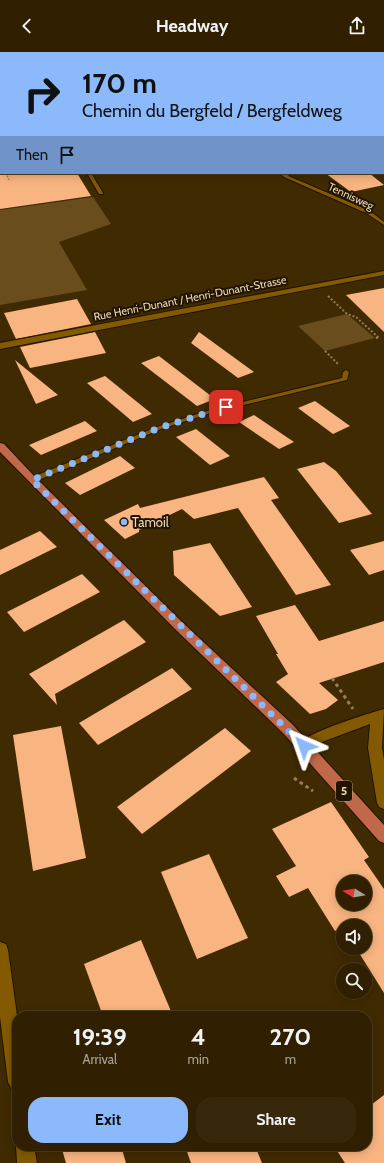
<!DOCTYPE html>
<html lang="en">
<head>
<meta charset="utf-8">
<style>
  :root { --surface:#302001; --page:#38280b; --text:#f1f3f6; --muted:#a8a399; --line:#4b3e23; --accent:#8cb9fc }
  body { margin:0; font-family:Cabin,sans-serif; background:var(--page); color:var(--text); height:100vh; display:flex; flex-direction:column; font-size:15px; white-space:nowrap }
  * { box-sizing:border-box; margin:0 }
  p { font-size:13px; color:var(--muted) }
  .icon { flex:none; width:22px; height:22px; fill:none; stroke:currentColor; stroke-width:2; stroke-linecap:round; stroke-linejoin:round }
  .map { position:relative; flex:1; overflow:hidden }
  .sheet { position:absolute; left:12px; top:959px; width:360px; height:140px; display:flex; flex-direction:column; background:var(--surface); border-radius:16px; box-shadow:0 2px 10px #0003,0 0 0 1px var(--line) }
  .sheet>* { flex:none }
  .top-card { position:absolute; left:0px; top:0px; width:384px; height:122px; box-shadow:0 2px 10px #0003,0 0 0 1px var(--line); background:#8cb9fc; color:#111; overflow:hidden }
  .needle { width:26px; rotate:281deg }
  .fabs { position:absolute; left:336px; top:823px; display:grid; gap:8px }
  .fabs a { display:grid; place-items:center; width:36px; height:36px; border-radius:50%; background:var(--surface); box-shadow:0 2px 10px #0003,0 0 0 1px var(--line); font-size:20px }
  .pin { position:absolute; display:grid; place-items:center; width:34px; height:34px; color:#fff; margin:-17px; border-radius:8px; box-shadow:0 2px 6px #0006 }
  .me { position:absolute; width:44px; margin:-22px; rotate:317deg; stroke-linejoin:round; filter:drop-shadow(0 0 3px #0008) }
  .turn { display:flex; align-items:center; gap:14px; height:84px; padding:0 16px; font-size:18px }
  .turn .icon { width:52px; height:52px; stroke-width:2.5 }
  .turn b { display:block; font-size:28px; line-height:34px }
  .then { display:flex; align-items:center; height:38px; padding:0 16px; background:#0003; gap:8px; font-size:15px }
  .eta { display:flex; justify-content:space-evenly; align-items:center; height:68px; text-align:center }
  .eta b { font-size:24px; font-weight:800; line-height:28px }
  .cta { display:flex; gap:8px; margin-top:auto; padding:8px 16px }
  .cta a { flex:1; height:46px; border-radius:16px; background:var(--accent); color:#111; font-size:16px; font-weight:800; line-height:46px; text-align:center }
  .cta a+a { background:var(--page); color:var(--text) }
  header { display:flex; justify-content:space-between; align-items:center; height:52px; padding:0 16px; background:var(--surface); font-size:18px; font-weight:800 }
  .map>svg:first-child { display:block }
  .green { fill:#694d1d }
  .building { fill:#f8b481; fill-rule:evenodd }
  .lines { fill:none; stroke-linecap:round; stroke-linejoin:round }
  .lane-casing { stroke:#211401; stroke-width:2 }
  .street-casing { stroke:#211401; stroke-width:2 }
  .secondary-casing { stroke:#211401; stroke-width:2 }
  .primary-casing { stroke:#211401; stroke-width:2 }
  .path-far3 { stroke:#957e58; stroke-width:1; stroke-dasharray:1.5 1.5; stroke-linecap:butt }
  .path-far2 { stroke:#957e58; stroke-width:1.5; stroke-dasharray:1.5 1.5; stroke-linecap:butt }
  .path-far1 { stroke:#957e58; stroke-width:2; stroke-dasharray:2 2; stroke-linecap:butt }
  .path { stroke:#957e58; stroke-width:3; stroke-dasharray:3.5 3.5; stroke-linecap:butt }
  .lane { fill:#835a02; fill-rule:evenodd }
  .street { fill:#835a02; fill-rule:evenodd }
  .secondary { fill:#835a02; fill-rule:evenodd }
  .primary { fill:#c06849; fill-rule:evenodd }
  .route { stroke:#8cb9fc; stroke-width:7; stroke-dasharray:0 12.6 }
  .poi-dot { fill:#8cb9fc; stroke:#211401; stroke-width:1.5 }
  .labels { text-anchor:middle; stroke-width:4; stroke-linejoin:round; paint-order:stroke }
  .far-street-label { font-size:11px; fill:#f0d9b6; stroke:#211401 }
  .shield { fill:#211401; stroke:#b29e80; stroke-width:1 }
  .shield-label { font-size:12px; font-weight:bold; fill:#f0d9b6 }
  .poi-label { font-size:13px; fill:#f0d9b6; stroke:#211401; text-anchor:start }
</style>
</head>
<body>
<header><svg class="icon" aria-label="back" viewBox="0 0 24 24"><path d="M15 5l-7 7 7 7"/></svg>Headway<svg class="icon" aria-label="share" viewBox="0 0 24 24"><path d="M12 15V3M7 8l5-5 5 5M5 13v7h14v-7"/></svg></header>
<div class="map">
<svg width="384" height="1111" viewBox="0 0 384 1111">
  <rect width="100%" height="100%" fill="#402a01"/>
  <!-- green -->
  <g class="green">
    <path d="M93,145L111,172L59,190L87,238L0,253V158Z"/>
    <path d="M347,262L375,286L325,299L298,274Z"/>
  </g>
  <!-- building -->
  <g class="building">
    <path d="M0,121H77L91,144L0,157Z"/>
    <path d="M325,121H369L384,133L351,140Z"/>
    <path d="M384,236V280L346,243Z"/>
    <path d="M77,247L91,272L16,287L4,261Z"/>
    <path d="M95,280L106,301L30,316L20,295Z"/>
    <path d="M199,280L254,320L238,326L191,291Z"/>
    <path d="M159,304L215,347L197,354L141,311Z"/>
    <path d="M15,308L58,343L36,352Z"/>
    <path d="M105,324L152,362L133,370L87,331Z"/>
    <path d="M315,349L350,374L333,382L298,356Z"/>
    <path d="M254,363L294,390L279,397L239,370Z"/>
    <path d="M85,369L97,379L41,403L29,393Z"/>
    <path d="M196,377L230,404L210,413L176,385Z"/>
    <path d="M120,404L135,416L80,443L65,431Z"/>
    <path d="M324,410L336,419L372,462L339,471L297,417Z"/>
    <path d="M264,425L279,446L271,448L331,533L296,543L238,456L194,467L182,457L139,478V480L125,487L104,468L138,452L140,456Z"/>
    <path d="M40,479L57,495L0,523V498Z"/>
    <path d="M384,489V518L369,523L350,498Z"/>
    <path d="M210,491L252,555L220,564L174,523L173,499Z"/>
    <path d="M82,522L100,540L24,580L7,560Z"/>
    <path d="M295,553L319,589L384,569V610L319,631L338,648L326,657L310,662L276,630L288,622L276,602H278L256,564Z"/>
    <path d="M124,568L146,590L55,642L57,653L29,622Z"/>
    <path d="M172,616L192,637L98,693L79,671Z"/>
    <path d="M61,674L86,806L33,819L13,683Z"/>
    <path d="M225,676L251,699L142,782L117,755Z"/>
    <path d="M331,750L369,805L364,808L384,837V941L356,896H365V874H343L335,879L308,836L289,845L276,824L296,814L272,777ZM343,830H365V852H343Z"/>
    <path d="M209,802L248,886L197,907L161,820Z"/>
    <path d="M141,888L173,964H103L84,912Z"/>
    <path d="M384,1043V1111H345L334,1094H367V1056Z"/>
    <path d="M61,1094H121L126,1111H66Z"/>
    <path d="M185,1094H255L262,1111H191Z"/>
  </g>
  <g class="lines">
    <!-- lane casing -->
    <g class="lane-casing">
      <g id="lane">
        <rect x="383" y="53" width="1" height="2"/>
        <rect x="383" y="61" width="1" height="3"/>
        <rect x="0" y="86" width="1" height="2"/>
        <path d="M87,121H91L103,141V142H99Z"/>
        <path d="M286,123L370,159L384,170V173L366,161L284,125V124Z"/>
        <path d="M346,318L349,320L347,328L214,360L161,377L34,430H32L29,428L30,426L157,375L210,358L342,326L343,320Z"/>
      </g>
    </g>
    <!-- street casing -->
    <g class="street-casing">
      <g id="street">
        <rect x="129" y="0" width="5" height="1"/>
        <rect x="348" y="0" width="8" height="1"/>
        <rect x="383" y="15" width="1" height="4"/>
        <rect x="0" y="43" width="1" height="4"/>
        <path d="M279,121H286L289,124L284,125Z"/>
        <path d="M384,219V223L0,297V291Z"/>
        <path d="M0,890L6,892L8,898L17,964V1039L11,1036L8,1030L0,965Z"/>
        <path d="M17,1091V1094H34L37,1111H17L16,1094Z"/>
      </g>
    </g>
    <!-- secondary casing -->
    <g class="secondary-casing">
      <path id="secondary" d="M384,657L382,696L384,708V757L379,755L377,751L368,696L370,672L322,690L304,700L299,698L297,694C304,681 367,662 384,657Z"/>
    </g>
    <!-- primary casing -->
    <g class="primary-casing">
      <path id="primary" d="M0,391L4,392L36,426L184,572L293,673L384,773V791L379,789L283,681L176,578L0,400Z"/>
    </g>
    <!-- path-far3 -->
    <path class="path-far3" d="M0,65L1,67"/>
    <!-- path-far2 -->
    <path class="path-far2" d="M6,121L9,128"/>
    <!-- path-far1 -->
    <g class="path-far1">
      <path d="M328,244L347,262L356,265L379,286H375"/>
      <path d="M325,299L339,313"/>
    </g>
    <!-- path -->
    <g class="path">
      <path d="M332,626L353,657"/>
      <path d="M294,726L313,739"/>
    </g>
    <!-- lane -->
    <use href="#lane" class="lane"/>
    <!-- street -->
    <use href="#street" class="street"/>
    <!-- secondary -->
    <use href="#secondary" class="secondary"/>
    <!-- primary -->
    <use href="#primary" class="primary"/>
  </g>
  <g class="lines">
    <!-- route -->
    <path class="route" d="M226,355L159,376L32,428L304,694"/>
  </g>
  <!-- markers -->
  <circle class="poi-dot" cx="124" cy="470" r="4"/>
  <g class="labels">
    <!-- far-street labels -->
    <g class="far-street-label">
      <text transform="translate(351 144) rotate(25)" y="4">Tennisweg</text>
      <text transform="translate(190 246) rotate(-11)" y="4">Rue Henri-Dunant / Henri-Dunant-Strasse</text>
    </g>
    <!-- shield labels -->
    <rect class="shield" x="336" y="729" width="16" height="20" rx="3"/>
    <g class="shield-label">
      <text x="344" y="743">5</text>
    </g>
    <!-- poi labels -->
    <g class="poi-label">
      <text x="132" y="475">Tamoil</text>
    </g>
  </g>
</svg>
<div class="fabs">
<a><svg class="needle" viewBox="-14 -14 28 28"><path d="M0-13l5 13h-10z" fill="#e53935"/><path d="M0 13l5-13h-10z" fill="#a8a399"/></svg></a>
<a><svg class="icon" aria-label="sound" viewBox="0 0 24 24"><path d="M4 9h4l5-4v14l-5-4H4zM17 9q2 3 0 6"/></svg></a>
<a><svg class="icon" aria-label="search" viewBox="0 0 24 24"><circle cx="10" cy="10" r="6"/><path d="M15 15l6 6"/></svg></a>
</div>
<div class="pin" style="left:226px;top:355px;background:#d93025"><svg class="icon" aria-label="arrive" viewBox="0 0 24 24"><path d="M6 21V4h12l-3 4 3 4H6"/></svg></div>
<svg class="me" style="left:304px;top:694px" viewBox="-20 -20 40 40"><path d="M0-17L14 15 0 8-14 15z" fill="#8cb9fc" stroke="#fff" stroke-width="4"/></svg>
<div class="top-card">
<div class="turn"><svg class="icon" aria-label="right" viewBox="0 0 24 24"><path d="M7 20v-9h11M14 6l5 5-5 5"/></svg><div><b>170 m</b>Chemin du Bergfeld / Bergfeldweg</div></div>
<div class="then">Then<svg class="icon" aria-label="arrive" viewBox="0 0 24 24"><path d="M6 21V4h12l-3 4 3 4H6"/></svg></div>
</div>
<section class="sheet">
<div class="eta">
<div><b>19:39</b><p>Arrival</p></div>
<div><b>4</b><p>min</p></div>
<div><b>270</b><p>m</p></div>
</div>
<div class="cta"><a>Exit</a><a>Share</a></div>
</section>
</div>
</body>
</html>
